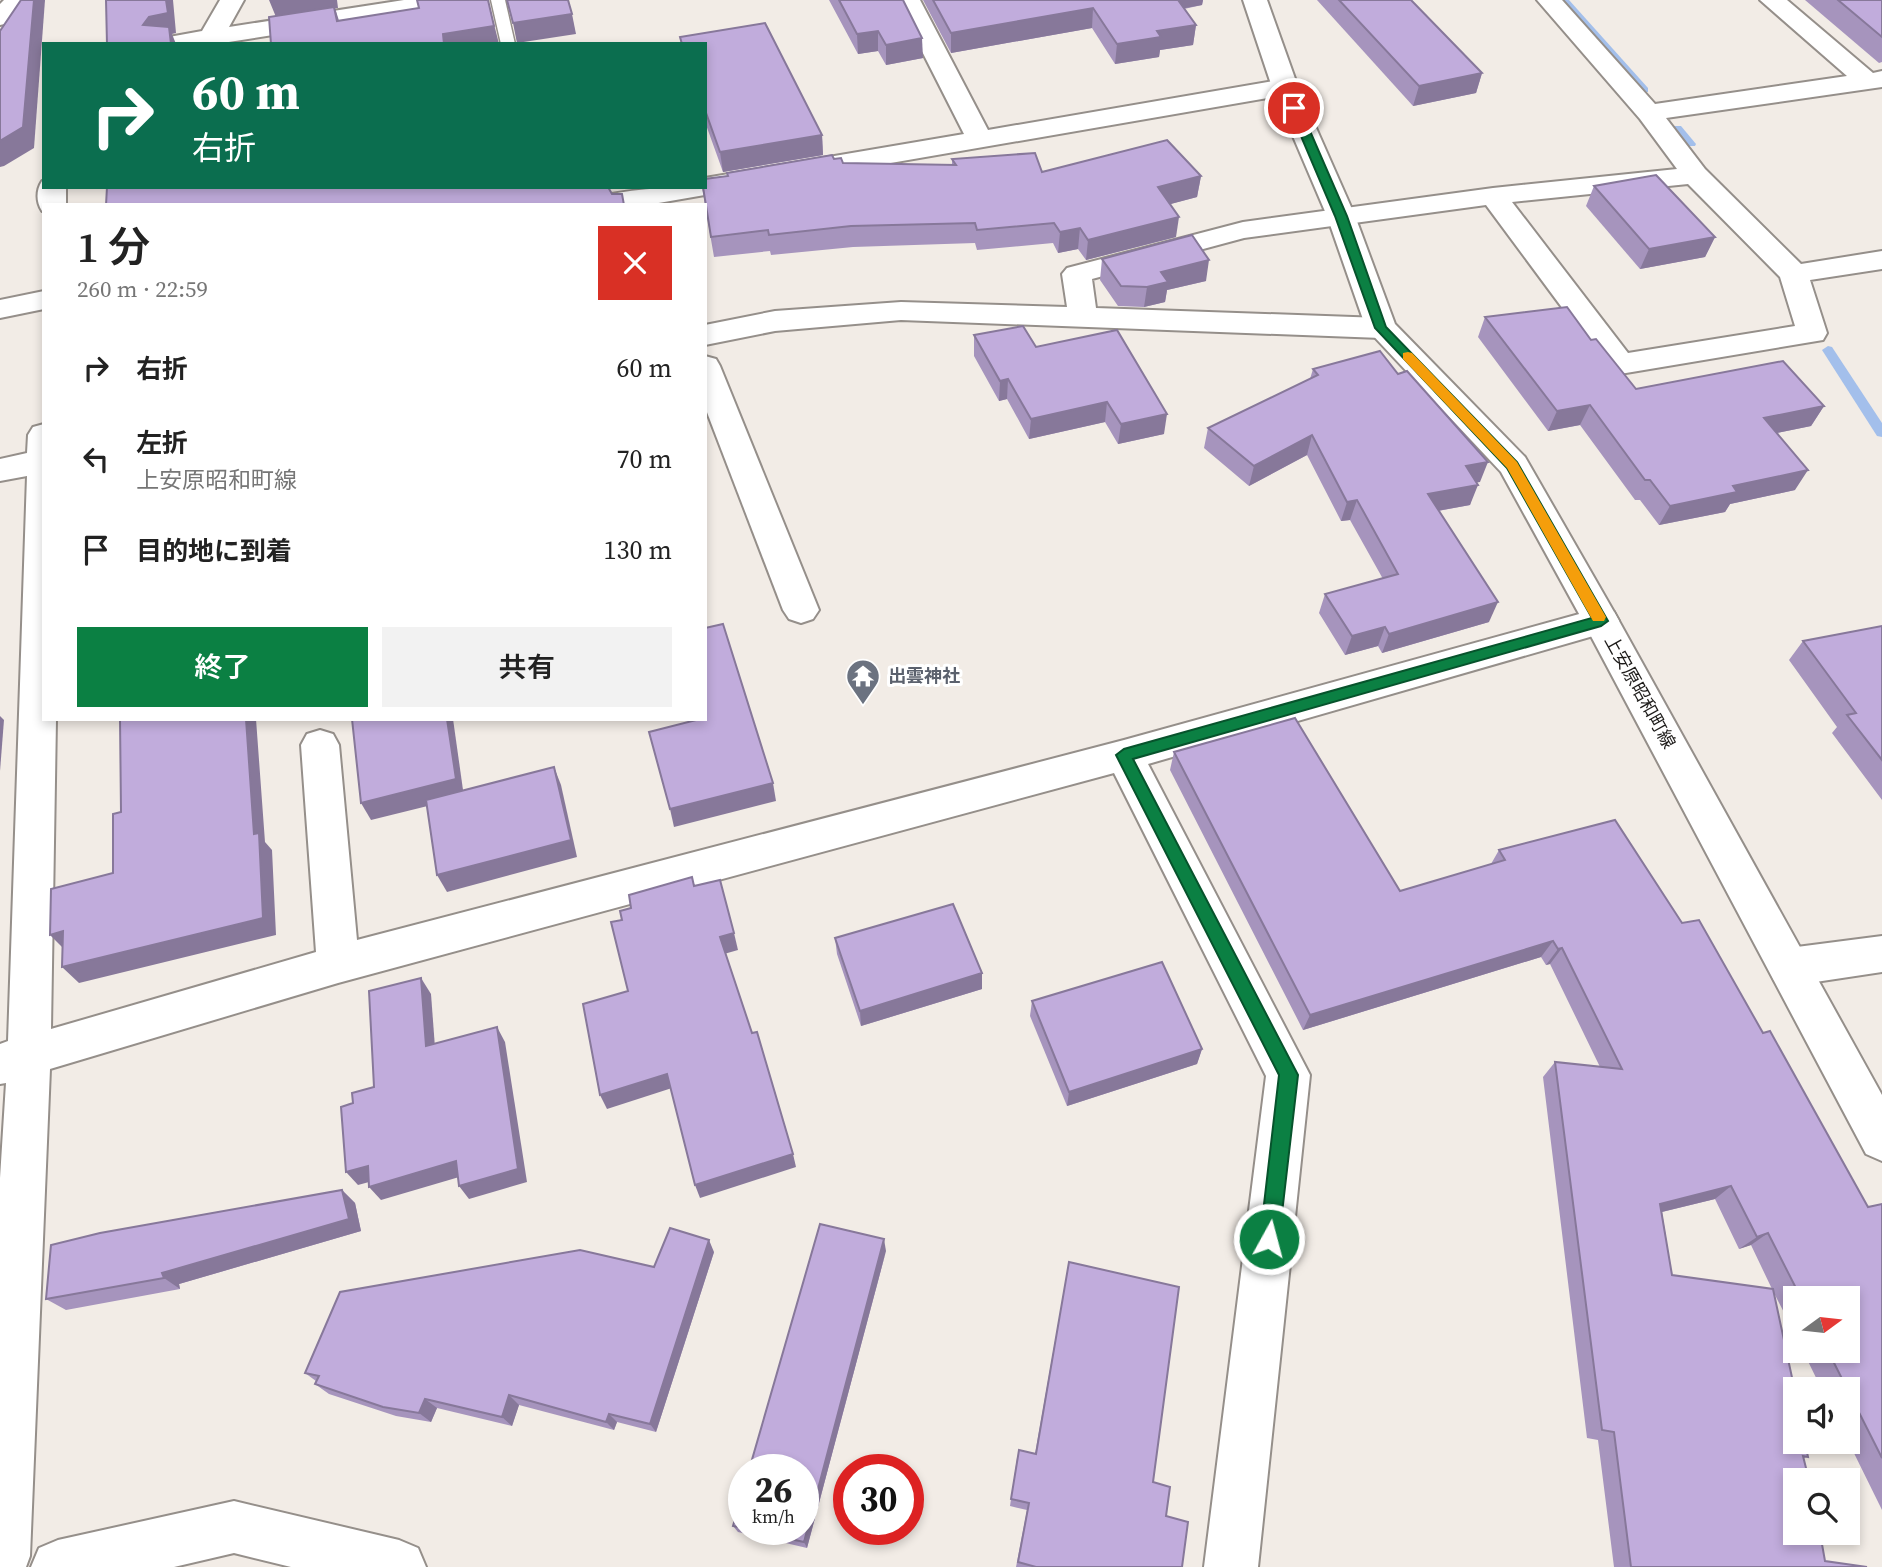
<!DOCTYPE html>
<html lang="ja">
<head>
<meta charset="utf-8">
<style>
  :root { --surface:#fff; --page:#f2f2f2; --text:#222; --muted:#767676; --accent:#0b8043 }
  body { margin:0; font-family:"Source Serif 4","Noto Sans JP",serif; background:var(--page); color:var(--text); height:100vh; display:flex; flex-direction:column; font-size:26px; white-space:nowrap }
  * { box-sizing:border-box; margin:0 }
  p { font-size:23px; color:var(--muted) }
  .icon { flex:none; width:38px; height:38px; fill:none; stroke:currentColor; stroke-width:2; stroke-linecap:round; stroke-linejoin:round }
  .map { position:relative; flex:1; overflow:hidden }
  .sheet { position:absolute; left:42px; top:203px; width:665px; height:518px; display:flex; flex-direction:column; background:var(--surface); border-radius:0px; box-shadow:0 4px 10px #0003 }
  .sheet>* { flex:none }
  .hud { position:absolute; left:42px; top:42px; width:665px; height:147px; border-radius:0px; box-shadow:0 4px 10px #0003; background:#0b6e4f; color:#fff; overflow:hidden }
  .needle { width:46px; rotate:75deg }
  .controls { position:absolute; left:1783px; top:1286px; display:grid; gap:14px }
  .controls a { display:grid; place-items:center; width:77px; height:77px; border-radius:0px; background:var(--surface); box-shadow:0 4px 10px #0003; font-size:35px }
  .speed { position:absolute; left:728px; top:1454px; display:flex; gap:14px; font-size:35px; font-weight:700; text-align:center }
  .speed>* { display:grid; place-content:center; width:91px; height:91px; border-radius:50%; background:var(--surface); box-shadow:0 4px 10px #0003; line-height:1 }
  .speed small { font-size:18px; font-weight:400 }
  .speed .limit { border:10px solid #d22; background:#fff; color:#111 }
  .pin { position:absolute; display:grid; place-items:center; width:60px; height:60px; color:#fff; margin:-30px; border:4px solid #fff; border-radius:50%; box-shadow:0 2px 7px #0007 }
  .me { position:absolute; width:77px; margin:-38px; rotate:7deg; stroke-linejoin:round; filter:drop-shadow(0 0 5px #0008) }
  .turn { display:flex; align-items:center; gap:24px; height:147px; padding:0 35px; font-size:32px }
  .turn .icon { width:91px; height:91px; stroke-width:2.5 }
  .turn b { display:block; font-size:49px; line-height:60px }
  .round { display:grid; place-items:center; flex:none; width:74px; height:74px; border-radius:0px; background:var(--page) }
  .summary { display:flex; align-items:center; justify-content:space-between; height:119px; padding:0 35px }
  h1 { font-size:42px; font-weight:600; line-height:52px }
  .primary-button { display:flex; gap:14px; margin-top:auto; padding:14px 35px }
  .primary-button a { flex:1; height:80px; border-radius:0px; background:var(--accent); color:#fff; font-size:28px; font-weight:600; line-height:80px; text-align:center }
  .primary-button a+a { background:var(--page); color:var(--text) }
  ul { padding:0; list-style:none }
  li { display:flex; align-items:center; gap:21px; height:91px; padding:0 35px }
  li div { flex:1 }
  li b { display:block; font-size:26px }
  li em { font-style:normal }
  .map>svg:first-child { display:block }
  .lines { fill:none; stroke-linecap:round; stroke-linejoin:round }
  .stream { fill:#a3bfeb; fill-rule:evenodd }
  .service-casing { stroke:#958f8a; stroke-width:3 }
  .minor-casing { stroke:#958f8a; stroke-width:4 }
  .tertiary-casing { stroke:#958f8a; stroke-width:4 }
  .secondary-casing { stroke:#958f8a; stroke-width:4 }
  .service { fill:#fff; fill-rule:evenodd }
  .minor { fill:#fff; fill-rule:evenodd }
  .tertiary { fill:#fff; fill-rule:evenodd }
  .secondary { fill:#fff; fill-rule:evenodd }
  .wall { fill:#a694bd; fill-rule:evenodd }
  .shaded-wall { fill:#87789a }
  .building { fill:#c1acdc; stroke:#87789a; stroke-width:2 }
  .route { fill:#0b8043; stroke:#07532c; stroke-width:2 }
  .slow { fill:#f59e0b }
  .labels { text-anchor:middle; stroke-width:6; stroke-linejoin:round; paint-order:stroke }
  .worship-label { font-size:18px; font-weight:bold; fill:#5b616d; stroke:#fff; text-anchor:start }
  .street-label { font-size:18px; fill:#1d1b19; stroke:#fff }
</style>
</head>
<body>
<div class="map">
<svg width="1882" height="1567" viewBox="0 0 1882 1567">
  <rect width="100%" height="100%" fill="#f2ece6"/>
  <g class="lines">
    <!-- stream -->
    <g class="stream">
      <path d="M1559,0H1569L1648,88V92H1640Z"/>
      <path d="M1673,126H1681L1696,144L1695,146H1687L1672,128Z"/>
      <path d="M1828,346L1832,347L1882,423V437L1877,436L1822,350Z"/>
    </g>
    <!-- service casing -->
    <g class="service-casing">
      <path id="service" d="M491,0H505L515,44H501Z"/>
    </g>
    <!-- minor casing -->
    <g class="minor-casing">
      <g id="minor">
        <path d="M220,0H244L229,27L404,0H462L458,5L450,7L216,44H155L158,39L202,31Z"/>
        <path d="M896,0H920L988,130L1285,79L1294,82L1298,87L1294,92L1285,95L647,205H584L588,199C627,189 665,187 705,187V178L964,134Z"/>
        <path d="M1537,0H1562L1655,104L1847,76L1760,0H1787L1873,73L1882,71V87L1666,118L1705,169L1801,264L1882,251V269L1810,280L1827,333L1823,340L1620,374L1609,371L1486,205L1244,238L1092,279L1096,308L1381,318L1392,321L1396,328L1392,335L1381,338L901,320L775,331L705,345V325L775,311L901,302L1067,307L1062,274L1067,268L1243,222L1493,188L1677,169L1640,119ZM1688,184L1780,277L1795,326L1628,353L1512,202Z"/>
        <path d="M42,181L44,187H66V205H44L42,211C36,202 36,190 42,181Z"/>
        <path d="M44,291V309L0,318V300Z"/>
        <path d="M705,356L716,359L720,366L819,610L813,619L801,623L789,619L783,610L705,407Z"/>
        <path d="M44,424V719H56L51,1029L316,952L301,745L307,734L320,730L333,734L339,745L357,940L1124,740L1601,608L1614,612L1619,621L1614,630L1148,764L1310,1075L1258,1567H1204L1266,1076L1114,773L338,983L50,1069L30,1556L26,1567H0V1178L6,1083L0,1084V1044L8,1041L27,476L0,481V459L27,453L28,435L33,427Z"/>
        <path d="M234,1501L399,1540L418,1548L426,1567H291L234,1553L174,1567H31L39,1548L58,1540Z"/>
      </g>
    </g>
    <!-- tertiary casing -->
    <g class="tertiary-casing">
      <g id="tertiary">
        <path d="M4,0H30L9,23L0,25V4Z"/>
        <path d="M1882,936V972L1789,986L1774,980L1768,967L1774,954L1789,948Z"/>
      </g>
    </g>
    <!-- secondary casing -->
    <g class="secondary-casing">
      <path id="secondary" d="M1243,0H1267L1298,87L1355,216L1395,324L1525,457L1614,612L1882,1095V1161L1866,1154L1584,623L1501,472L1366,328L1327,216L1272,87Z"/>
    </g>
    <!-- service -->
    <use href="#service" class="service"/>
    <!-- minor -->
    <use href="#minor" class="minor"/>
    <!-- tertiary -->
    <use href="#tertiary" class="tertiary"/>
    <!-- secondary -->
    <use href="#secondary" class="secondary"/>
  </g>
  <!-- wall -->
  <g class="wall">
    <path d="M829,0H903L923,58L886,65L878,51L858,54Z"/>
    <path d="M923,0H1203L1202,5L1184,9L1196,25L1193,45L1160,50L1159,57L1115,64L1092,28L951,53Z"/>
    <path d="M1317,0H1411L1482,73L1476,93L1413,106Z"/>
    <path d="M1805,0H1882V62L1879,63Z"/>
    <path d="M765,23L822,135L823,155L723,172L705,122V44H681L680,37Z"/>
    <path d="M834,159L843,163L952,165V159L1042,172L1201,176L1197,197L1170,204L1176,237L1086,260L1078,249L1058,253L1053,243L977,250L975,243L853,247L771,255L770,251L714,257L702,187L728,176L727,173Z"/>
    <path d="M1594,186L1715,237L1705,257L1640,269L1586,206Z"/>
    <path d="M1102,259L1206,281L1167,290L1165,302L1144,307L1118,306L1100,280Z"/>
    <path d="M1485,317L1591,340L1636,389L1824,406L1811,426L1777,433L1795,490L1730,504L1725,512L1659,525L1640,500H1635L1580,425L1548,431L1478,337Z"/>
    <path d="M974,335L1036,347L1164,434L1118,444L1105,422L1029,439L1007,399L999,401L974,356Z"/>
    <path d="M1313,369L1480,482H1476L1470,505L1438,511L1489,622L1382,653L1378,646L1345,655L1319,613L1325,594L1383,579L1350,520L1341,521L1307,455L1249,486L1204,448L1208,428L1310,379Z"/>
    <path d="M1882,626V800L1832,733L1837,727L1789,660L1803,641Z"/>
    <path d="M1174,752L1400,891L1491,864L1499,850L1682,923L1763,1033L1868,1207L1882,1204V1510L1848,1441V1390H1822L1803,1351H1848V1298H1796V1336L1774,1293L1808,1457L1804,1458L1825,1561L1867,1567H1614L1598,1440L1587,1438L1543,1077L1555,1062L1600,1067L1550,964L1546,965L1541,957L1303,1030L1170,770ZM1715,1199L1739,1249L1751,1245L1772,1289L1672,1275L1662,1212Z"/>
    <path d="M835,938L982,989L861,1026L837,954Z"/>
    <path d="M1032,1001L1202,1049L1197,1064L1067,1106L1030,1016Z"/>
    <path d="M342,1190L355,1203L361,1231L179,1284L180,1289L66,1310L46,1299Z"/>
    <path d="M886,1251L807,1548L738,1532L733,1526L744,1489V1530H803Z"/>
    <path d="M714,1252L656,1432L617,1422L614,1430L519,1405L512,1426L437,1408L431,1422L396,1416L329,1394L315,1384L316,1381L305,1373L654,1267Z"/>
    <path d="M1069,1262L1166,1516L1182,1567H1016L1027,1510L1010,1506L1017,1458L1035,1454Z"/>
  </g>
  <!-- shaded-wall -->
  <g class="shaded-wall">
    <path d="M34,0H45L34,148L4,166L0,167V141Z"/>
    <path d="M166,0H173L176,33L172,34L176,44H171L143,25L149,17Z"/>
    <path d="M269,0H337L338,8H335L341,27L337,21L276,17Z"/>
    <path d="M488,0L499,44H444L443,34Z"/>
    <path d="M1171,0H1203L1202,5L1169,11Z"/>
    <path d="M1093,8L1092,28L951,53V33Z"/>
    <path d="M572,14L576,34L517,43L513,23Z"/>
    <path d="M1196,25L1193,45L1160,50L1159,57L1115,64L1117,44L1157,31Z"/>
    <path d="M878,31V51L858,54L857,34Z"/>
    <path d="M922,38L923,58L886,65V45Z"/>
    <path d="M1482,73L1476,93L1413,106L1419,86Z"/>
    <path d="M822,135L823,155L723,172L720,152Z"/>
    <path d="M1201,176L1197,197L1156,208L1158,187Z"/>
    <path d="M1179,217L1176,237L1086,260L1088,240Z"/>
    <path d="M1080,228L1078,249L1058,253L1060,232Z"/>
    <path d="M1715,237L1705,257L1640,269L1649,249Z"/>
    <path d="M1209,260L1206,281L1167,290L1165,302L1144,307L1147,287L1161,272Z"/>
    <path d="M1008,379L1007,399L999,401L1000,381Z"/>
    <path d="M1107,402L1105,422L1029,439L1031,419Z"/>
    <path d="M1590,405L1580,425L1548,431L1557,411Z"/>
    <path d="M1824,406L1811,426L1752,438L1764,418Z"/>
    <path d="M1167,414L1164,434L1118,444L1121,424Z"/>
    <path d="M1312,435L1307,455L1249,486L1254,466Z"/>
    <path d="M1488,462L1480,482L1458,486L1466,466Z"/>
    <path d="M1808,470L1795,490L1730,504L1725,512L1659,525L1670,506L1733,486Z"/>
    <path d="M1478,485L1470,505L1420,514L1428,494Z"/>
    <path d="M1357,500L1350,520L1341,521L1347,502Z"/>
    <path d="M1498,602L1489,622L1382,653L1389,634Z"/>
    <path d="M1385,627L1378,646L1345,655L1352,636Z"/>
    <path d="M0,716L4,720L0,771Z"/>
    <path d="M246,719H256L265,842L272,850L276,935L79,983L62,967L254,834Z"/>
    <path d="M447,719H453L464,797L371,820L361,803Z"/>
    <path d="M554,767L561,785L577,857L447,892L437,875Z"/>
    <path d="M773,783L776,801L674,827L670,809Z"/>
    <path d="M63,931L66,951L50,935Z"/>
    <path d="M734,933L738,950L724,954L720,937Z"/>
    <path d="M1553,941L1541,957L1303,1030L1310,1015Z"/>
    <path d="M1562,948L1550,964L1546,965L1558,949Z"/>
    <path d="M982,973V989L861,1026L860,1011Z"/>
    <path d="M421,978L431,994L436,1061L426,1046Z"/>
    <path d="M497,1027L505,1042L527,1182L469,1199L459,1186Z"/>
    <path d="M1202,1049L1197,1064L1067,1106L1069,1092Z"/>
    <path d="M667,1074L672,1088L607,1109L600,1095Z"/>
    <path d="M793,1154L796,1167L700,1198L695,1185Z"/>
    <path d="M456,1161L466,1175L381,1200L369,1187Z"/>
    <path d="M368,1166L380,1179L358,1185L346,1172Z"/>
    <path d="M1731,1186L1715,1199L1645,1216L1660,1204Z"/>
    <path d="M342,1190L355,1203L361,1231L179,1284L180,1289L164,1278L162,1273Z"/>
    <path d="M1768,1233L1751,1245L1739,1249L1757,1237Z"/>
    <path d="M884,1239L886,1251L807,1548L804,1542Z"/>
    <path d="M709,1240L714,1252L656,1432L650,1424Z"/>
    <path d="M509,1395L519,1405L512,1426L502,1417Z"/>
    <path d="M425,1399L437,1408L431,1422L419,1413Z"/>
    <path d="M609,1414L617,1422L614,1430L606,1422Z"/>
  </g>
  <!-- building -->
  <g class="building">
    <path d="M21,0H34L23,127L0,141V31Z"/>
    <path d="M106,0H166L168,13L149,17L143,25L169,27L171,44H107Z"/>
    <path d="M417,0H488L494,26L443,34L444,44H271L269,17L334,7L337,21L419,8Z"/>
    <path d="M507,0H568L572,14L513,23Z"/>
    <path d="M839,0H903L922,38L886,45L878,31L857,34Z"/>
    <path d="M933,0H1178L1196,25L1157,31L1161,37L1117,44L1093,8L951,33Z"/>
    <path d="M1339,0H1411L1482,73L1419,86Z"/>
    <path d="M1838,0H1882V37Z"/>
    <path d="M765,23L822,135L720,152L705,110V44H682L680,37Z"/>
    <path d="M1167,140L1201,176L1158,187L1179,217L1088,240L1080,228L1060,232L1054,223L977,230L975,223L851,226L769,235L768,230L711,237L703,187H705V179L728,176L727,173L832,155L834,159L841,158L843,163L956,165L952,159L1035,153L1042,172Z"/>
    <path d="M1656,175L1715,237L1649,249L1594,186Z"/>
    <path d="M107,187H608L612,194H622L624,205H106Z"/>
    <path d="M1192,235L1209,260L1161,272L1168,282L1147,287L1121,286L1102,259Z"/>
    <path d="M1567,307L1591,340L1596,339L1636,389L1783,361L1824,406L1764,418L1808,470L1733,486L1737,492L1670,506L1650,480H1645L1590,405L1557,411L1485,317Z"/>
    <path d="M1023,326L1036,347L1117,330L1167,414L1121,424L1107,402L1031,419L1008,379L1000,381L974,335Z"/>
    <path d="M1380,351L1398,374L1407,371L1488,462L1466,466L1478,485L1428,494L1498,602L1389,634L1385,627L1352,636L1325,594L1398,574L1357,500L1347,502L1312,435L1254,466L1208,428L1318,375L1313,369Z"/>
    <path d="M723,624L773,783L670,809L649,732L700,719H705V628Z"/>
    <path d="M1882,626V760L1847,715L1856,713L1803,641Z"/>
    <path d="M1295,718L1400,891L1505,860L1499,850L1615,820L1682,923L1699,920L1763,1033L1770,1031L1868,1207L1882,1204V1458L1828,1351H1848V1298H1801L1768,1233L1757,1237L1731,1186L1660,1204L1672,1275L1773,1289L1796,1396V1442H1805L1808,1457L1803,1456L1809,1480H1796V1533H1820L1825,1561L1867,1567H1631L1614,1432L1602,1430L1555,1062L1622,1069L1562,948L1558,949L1553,941L1310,1015L1174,752Z"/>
    <path d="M120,719H246L254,834L259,833L263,918L62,967L63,931L50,935L51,889L113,873V814L121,812Z"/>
    <path d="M352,719H447L456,779L361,803Z"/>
    <path d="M554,767L571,840L437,875L426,800Z"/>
    <path d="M692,877L694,886L720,880L734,933L720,937L752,1033L757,1032L793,1154L695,1185L667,1074L600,1095L583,1004L628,991L611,922L622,920L620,911L631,908L629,895Z"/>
    <path d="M953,904L982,973L860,1011L835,938Z"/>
    <path d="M1162,962L1202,1049L1069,1092L1032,1001Z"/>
    <path d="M421,978L426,1046L497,1027L518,1169L459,1186L456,1161L369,1187L368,1166L346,1172L341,1107L353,1103L352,1093L374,1087L369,991Z"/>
    <path d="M342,1190L349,1219L162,1273L164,1278L46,1299L51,1245L100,1233Z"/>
    <path d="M820,1224L884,1239L804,1542L749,1530H803V1470H749Z"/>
    <path d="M670,1228L709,1240L650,1424L609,1414L606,1422L509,1395L502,1417L425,1399L419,1413L383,1407L315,1384L319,1376L305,1373L340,1292L580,1250L654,1267Z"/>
    <path d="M1069,1262L1179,1287L1153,1482L1170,1487L1166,1516L1188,1522L1182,1567H1036L1018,1562L1029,1503L1011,1499L1019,1450L1036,1454Z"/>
    <path d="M744,1489V1528L733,1526Z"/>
  </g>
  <!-- route -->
  <path class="route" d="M1294,105L1300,108L1347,216L1386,327L1517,462L1608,621L1601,626L1133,759L1298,1075L1279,1239L1276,1246L1269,1249L1262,1246L1260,1239L1279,1075L1116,755L1124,749L1592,618L1507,468L1375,328L1335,216L1289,108Z"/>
  <!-- slow -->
  <path class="slow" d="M1408,352L1412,353L1517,462L1606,617L1604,621H1593L1507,468L1403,359V353Z"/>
  <!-- icons -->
  <defs>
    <g id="temple-pin" transform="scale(1.75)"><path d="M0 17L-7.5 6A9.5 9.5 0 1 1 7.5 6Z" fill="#6b7280" stroke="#fff"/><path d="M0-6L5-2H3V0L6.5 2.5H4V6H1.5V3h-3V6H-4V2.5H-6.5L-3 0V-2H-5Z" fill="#fff"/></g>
  </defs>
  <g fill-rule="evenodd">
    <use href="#temple-pin" x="863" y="676"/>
  </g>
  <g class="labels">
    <!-- worship labels -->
    <g class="worship-label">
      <text x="888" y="682">出雲神社</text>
    </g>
    <!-- street labels -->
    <g class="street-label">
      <text transform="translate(1640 692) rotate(61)" y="6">上安原昭和町線</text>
    </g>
  </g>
</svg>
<div class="controls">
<a><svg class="needle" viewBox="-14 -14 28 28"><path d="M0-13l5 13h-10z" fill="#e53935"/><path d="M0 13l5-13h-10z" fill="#767676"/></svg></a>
<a><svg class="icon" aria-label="sound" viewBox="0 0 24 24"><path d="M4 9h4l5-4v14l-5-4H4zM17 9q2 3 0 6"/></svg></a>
<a><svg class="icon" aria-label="search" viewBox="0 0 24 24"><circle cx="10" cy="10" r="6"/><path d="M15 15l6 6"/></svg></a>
</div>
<div class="speed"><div>26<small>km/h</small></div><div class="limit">30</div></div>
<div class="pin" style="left:1294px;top:108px;background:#d93025"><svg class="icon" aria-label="arrive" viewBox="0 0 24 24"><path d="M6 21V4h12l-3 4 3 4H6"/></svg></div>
<svg class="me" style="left:1269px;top:1239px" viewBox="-20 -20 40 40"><circle r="17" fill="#0b8043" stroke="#fff" stroke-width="3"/><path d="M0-11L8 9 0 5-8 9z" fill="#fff"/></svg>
<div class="hud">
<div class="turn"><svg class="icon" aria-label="right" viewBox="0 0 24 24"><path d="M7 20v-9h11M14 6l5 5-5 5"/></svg><div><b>60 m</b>右折</div></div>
</div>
<section class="sheet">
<div class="summary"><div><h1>1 分</h1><p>260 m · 22:59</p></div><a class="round" style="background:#d93025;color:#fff"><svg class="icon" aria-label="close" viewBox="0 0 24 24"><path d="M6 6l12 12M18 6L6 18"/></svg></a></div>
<ul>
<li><svg class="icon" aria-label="right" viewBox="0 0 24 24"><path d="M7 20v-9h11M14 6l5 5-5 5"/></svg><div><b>右折</b></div><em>60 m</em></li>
<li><svg class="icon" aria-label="left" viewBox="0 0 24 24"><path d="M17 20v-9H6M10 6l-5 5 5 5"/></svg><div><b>左折</b><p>上安原昭和町線</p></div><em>70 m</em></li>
<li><svg class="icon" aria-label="arrive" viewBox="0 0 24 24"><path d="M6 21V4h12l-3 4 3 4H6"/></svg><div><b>目的地に到着</b></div><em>130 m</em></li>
</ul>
<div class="primary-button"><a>終了</a><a>共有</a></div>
</section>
</div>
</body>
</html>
